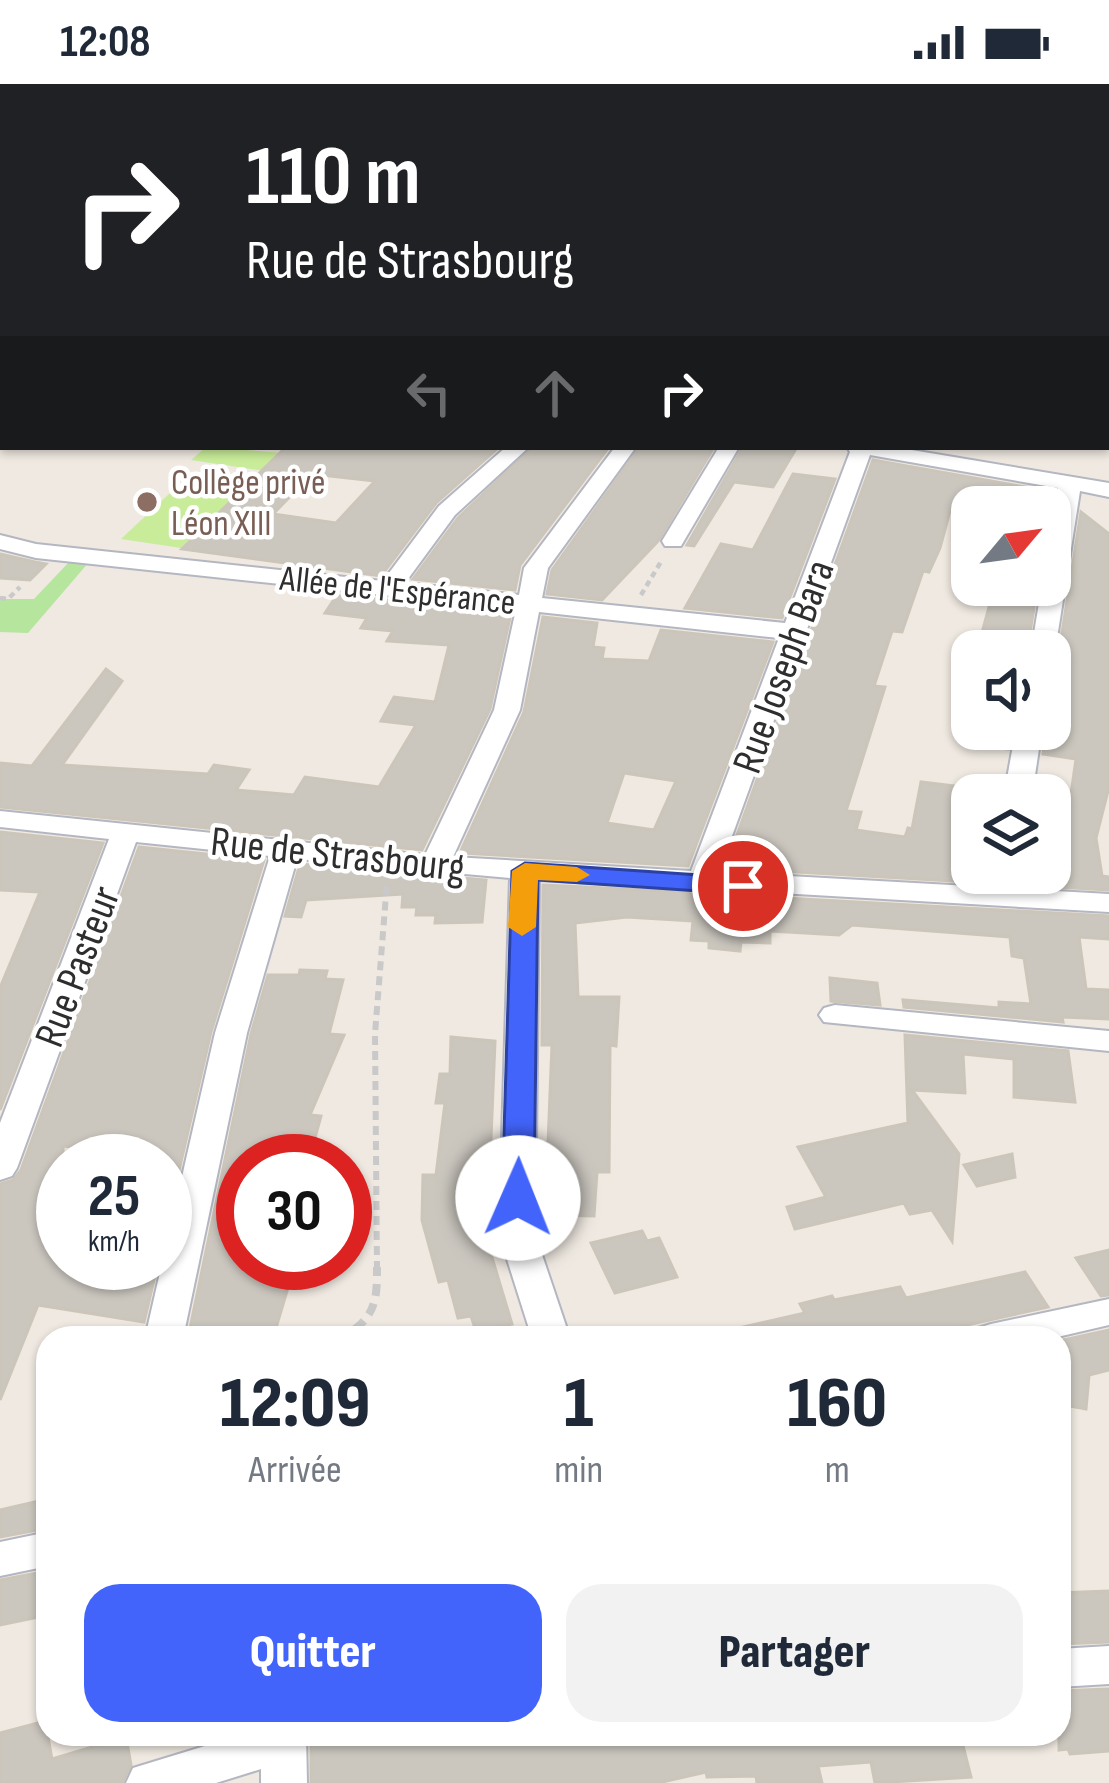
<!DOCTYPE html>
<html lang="fr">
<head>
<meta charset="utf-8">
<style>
  :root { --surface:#fff; --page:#f2f2f3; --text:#1f2937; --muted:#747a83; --accent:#4264fb }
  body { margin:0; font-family:"Sofia Sans Condensed",sans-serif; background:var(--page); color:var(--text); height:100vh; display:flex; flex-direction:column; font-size:45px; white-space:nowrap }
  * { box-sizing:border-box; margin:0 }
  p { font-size:39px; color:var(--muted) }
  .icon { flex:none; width:66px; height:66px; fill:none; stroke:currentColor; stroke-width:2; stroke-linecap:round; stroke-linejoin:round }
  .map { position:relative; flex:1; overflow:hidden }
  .side { position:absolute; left:36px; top:1242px; width:1035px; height:420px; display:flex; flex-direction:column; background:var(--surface); border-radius:36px; box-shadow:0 3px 9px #0004 }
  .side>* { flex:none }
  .banner { position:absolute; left:0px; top:0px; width:1110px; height:366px; box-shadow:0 3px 9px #0004; background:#202124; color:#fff; overflow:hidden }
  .needle { width:78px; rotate:61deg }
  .controls { position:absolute; left:951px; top:402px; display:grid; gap:24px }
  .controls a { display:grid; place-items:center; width:120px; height:120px; border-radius:24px; background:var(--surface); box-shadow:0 3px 9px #0004; font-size:60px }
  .speed { position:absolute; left:36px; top:1050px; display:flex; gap:24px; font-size:60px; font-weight:700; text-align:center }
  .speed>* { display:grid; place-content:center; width:156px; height:156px; border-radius:50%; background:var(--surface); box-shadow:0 3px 9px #0004; line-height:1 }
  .speed small { font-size:30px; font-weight:400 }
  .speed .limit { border:18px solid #d22; background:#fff; color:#111 }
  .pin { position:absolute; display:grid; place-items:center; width:102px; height:102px; color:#fff; margin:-51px; border:6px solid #fff; border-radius:50%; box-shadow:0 3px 12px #0007 }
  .me { position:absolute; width:132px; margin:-66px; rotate:1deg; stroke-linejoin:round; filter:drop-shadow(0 0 9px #0008) }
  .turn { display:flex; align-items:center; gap:42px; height:252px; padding:0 48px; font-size:54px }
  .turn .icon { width:156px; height:156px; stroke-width:2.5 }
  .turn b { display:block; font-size:84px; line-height:102px }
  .lanes { display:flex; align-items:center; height:114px; padding:0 48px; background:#0003; justify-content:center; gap:60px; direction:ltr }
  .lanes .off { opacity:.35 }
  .eta { display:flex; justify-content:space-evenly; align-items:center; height:204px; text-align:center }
  .eta b { font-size:72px; font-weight:800; line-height:84px }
  .cta { display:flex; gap:24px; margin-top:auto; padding:24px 48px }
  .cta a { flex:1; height:138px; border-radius:36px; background:var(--accent); color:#fff; font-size:48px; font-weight:800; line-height:138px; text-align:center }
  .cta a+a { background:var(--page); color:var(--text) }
  .status { display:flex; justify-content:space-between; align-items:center; height:84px; padding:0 60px; background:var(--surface); direction:ltr }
  .status svg { height:33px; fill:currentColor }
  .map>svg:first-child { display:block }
  .green { fill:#b6e59e }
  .pitch { fill:#c9ec9a }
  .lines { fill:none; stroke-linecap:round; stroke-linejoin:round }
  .stream { stroke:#75cff0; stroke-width:4.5 }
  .canal { fill:#75cff0; fill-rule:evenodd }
  .building { fill:#cbc7bf; stroke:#cbc5ba; stroke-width:3; fill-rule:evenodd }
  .minor-casing { stroke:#b4b7c1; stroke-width:4 }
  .major-casing { stroke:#c9c9c9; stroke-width:5 }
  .path-far3 { stroke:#c9c9c9; stroke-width:3; stroke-dasharray:4.5 3; stroke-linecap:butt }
  .path-far2 { stroke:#c9c9c9; stroke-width:4.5; stroke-dasharray:6 4.5; stroke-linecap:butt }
  .path-far1 { stroke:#c9c9c9; stroke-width:6; stroke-dasharray:9 6; stroke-linecap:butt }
  .path { stroke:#c9c9c9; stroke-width:8; stroke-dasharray:12 8; stroke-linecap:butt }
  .minor { fill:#fff; fill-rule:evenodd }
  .major { fill:#f2d163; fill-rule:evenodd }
  .route { fill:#4264fb; stroke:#2b41a3; stroke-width:3 }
  .slow { fill:#f59e0b }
  .education-dot { fill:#8d6e63; stroke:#fff; stroke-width:4.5 }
  .labels { text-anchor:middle; stroke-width:9; stroke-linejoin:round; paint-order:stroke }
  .far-education-label { font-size:36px; fill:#785e54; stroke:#fff; text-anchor:start }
  .far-street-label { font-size:36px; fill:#2e2e2e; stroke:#fff }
  .street-label { font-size:42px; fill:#2e2e2e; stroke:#fff }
</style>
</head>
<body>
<div class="status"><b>12:08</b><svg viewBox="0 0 49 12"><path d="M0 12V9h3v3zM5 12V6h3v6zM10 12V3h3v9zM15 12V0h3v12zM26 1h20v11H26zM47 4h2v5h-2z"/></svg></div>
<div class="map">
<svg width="1109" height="1699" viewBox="0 0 1109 1699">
  <rect width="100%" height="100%" fill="#efe9e1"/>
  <!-- green -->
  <g class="green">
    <path d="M0,0H416L3,3V72Z"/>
    <path d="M71,476L89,478L28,549L0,548V515H34Z"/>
  </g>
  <!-- pitch -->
  <g class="pitch">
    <path d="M206,363L284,369L265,387L191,376Z"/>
    <path d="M184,396L242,404L181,464L121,455Z"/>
  </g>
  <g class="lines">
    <!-- stream -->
    <path class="stream" d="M133,0L166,3"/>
    <!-- canal -->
    <rect class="canal" x="0" y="16" width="3" height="10"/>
  </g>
  <!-- building -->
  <g class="building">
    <path d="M286,363H499L436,419L381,492L182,465ZM312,390L375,397L336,439L273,430Z"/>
    <path d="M533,363H609L520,481L515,506L413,495L458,434Z"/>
    <path d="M640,363H714L658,457L602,516L547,510L552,486Z"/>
    <path d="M743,363H797L773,403L734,398L694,462L687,461Z"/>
    <path d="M873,376L1053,408L1050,423H951L940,464L929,488L923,487L902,548L892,547L874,602L885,603L846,727L861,728L856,746L905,753L908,744L912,745L921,698L972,704V789H1050V714L1070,717L1076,675L1043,670L1081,428L1109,450V703L1096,754L1102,792L1109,793V806L725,784Z"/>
    <path d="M793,390L835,395L782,534L685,524L721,460L753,466Z"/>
    <path d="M0,470L35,478L46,480L30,496L0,494Z"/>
    <path d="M995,501L1037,505L1027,567H977Z"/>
    <path d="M337,511L511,529L490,625L422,766L0,723V679L32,682L106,585L122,597L62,681L208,690L214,681L249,686L236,706L294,711L305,693L379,703L416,641L381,637L394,613L435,618L449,561L387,557L393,547L361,544L367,534L325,529Z"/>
    <path d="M543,533L597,539L593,563L604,564L602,575L649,577L661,546L773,558L688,782L460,769L524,628ZM624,689L676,697L654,746L607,739Z"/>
    <path d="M973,645H1011L1008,665L972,660Z"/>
    <path d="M0,748L103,759L0,1026V904L40,808L0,806Z"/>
    <path d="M139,763L264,776L211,948L165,1147V1077H129L132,1069L63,1062V1179H158L144,1238L38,1221L0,1316V1100L13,1096L21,1086Z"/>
    <path d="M300,780L486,796L482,838L435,839L436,831H416L417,823H402L403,810L306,816L301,833L285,832Z"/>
    <path d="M543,801L687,808L698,813L712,810L1109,832V855L1079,853L1086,905L1109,906V935L1062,933L1063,938L904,923L903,916L999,924V918L1031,920L1024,874L1012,872L1010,853L852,841L839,851L770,847V859L741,858L740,867L709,864V857L691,856L693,837L627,833L575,839L578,913H619L616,962L610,961L609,1088H597L594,1132L553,1131L558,1083H540L541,1059H548L552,961H542Z"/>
    <path d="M300,886L327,887L325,895L343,896L329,950L344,951L310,1031L321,1032L313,1061L296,1060L290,1077H243V1185L292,1190L273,1254H188L251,950L268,891H299Z"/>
    <path d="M830,894L877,899L880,921L831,917Z"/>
    <path d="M905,951L1068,967L1075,1018L1014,1013V975L963,970L965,1009L912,1006L959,1070L952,1157L932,1126L910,1130L904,1119L795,1145L787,1123L826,1113L798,1063L908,1039Z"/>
    <path d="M451,953L495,957L488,1127H478L512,1240L476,1247L471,1232L458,1234L448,1196L439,1198L422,1136L423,1091H436L445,1019H436L440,990H450Z"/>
    <path d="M1012,1070L1015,1093L977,1102L964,1081Z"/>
    <path d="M642,1147L647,1157L659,1154L677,1193L615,1209L591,1159Z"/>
    <path d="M1109,1166V1211L1101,1212L1076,1174Z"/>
    <path d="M1025,1188L1048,1223L908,1254H740L739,1244L805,1229L800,1220L832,1212L834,1216L900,1203L906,1214Z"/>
    <path d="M1109,1246V1286L1089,1291L1086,1325L1059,1320V1257Z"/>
    <path d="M48,1415V1444L0,1453V1426Z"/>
    <path d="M48,1487V1531L0,1541V1496Z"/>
    <path d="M1109,1507V1558L1059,1560V1509Z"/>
    <path d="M1109,1605V1667L1070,1670L1068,1665L1059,1666V1607Z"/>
    <path d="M45,1637L52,1675L126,1653L131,1681L122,1699H0V1649Z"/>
    <path d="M427,1650H960L971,1693L875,1699L871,1678L818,1682L822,1699H757L756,1692L707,1693L706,1688L658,1699H311V1657Z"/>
  </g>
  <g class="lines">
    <!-- minor casing -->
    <g class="minor-casing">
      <g id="minor">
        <path d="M821,0H840L842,3H823Z"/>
        <rect x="0" y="74" width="3" height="10"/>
        <rect x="1107" y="77" width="2" height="10"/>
        <path d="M3,116V127L0,128V117Z"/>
        <rect x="1107" y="149" width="2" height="11"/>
        <rect x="0" y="210" width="3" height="11"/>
        <path d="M1109,237V250L1108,251L1107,238Z"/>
        <path d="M3,297V310L0,311V298Z"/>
        <path d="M506,363H529L455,431L405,499L519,511L524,484L615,363H636L548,484L542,514L785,539L850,368L847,363H894L1109,399V413L1080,407L1055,567L1050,573V567H1031L1042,501H1050V453L1058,404L870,371L719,788L1109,810V828L711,805L700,809L688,804L539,796L535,1150L570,1254H532L499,1150L510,794L297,775L247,949L183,1254H145L215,949L270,772L136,758L17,1084L12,1092L0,1096V1039L109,755L0,743V727L425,771L494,626L516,525L36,474L0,465V451L36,460L383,497L439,422ZM539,528L779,554L691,787L453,773L520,626Z"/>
        <path d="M719,363H739L681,462H665L662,457Z"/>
        <path d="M1016,645H1042L1032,711H1004Z"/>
        <path d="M835,921L1109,947V967L824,938L819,931L824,924Z"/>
        <path d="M1109,1215V1241L1053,1254H972L978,1244L991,1240Z"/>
        <path d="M48,1448V1482L0,1492V1458Z"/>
        <path d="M1109,1562V1600L1059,1603V1565Z"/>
        <path d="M244,1650H306L307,1699H261V1685L216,1699H126L133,1684Z"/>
      </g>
    </g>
    <!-- major casing -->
    <g class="major-casing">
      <g id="major">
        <path d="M1109,0V11H1107V3H1099Z"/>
        <path d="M3,151V165L0,166V152Z"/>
      </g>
    </g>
    <!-- path-far3 -->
    <g class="path-far3">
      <path d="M95,0L99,3"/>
      <path d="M672,0L678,3"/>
      <path d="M61,3L69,0"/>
      <path d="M287,3L306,0"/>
      <path d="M686,3L693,0"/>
      <path d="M725,3L735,0"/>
    </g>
    <!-- path-far2 -->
    <g class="path-far2">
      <path d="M641,511L662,476"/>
      <path d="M0,514L8,515L20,503"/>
    </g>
    <!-- path-far1 -->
    <path class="path-far1" d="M377,1186L375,950L387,798"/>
    <!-- path -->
    <path class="path" d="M355,1245C377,1228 377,1210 377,1183"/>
    <!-- minor -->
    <use href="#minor" class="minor"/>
    <!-- major -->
    <use href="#major" class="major"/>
  </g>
  <!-- route -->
  <path class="route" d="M525,779L743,794L756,802L743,810L538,796L534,1114L529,1122H507L502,1114L512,787Z"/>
  <!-- slow -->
  <path class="slow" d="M525,779L577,783L590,791L577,798L538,796L536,843L522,852L508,843L512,787Z"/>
  <!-- markers -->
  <circle class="education-dot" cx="147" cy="418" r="12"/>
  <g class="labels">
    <!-- far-education labels -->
    <g class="far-education-label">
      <text x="171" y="410">Collège privé<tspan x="171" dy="41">Léon XIII</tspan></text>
    </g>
    <!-- far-street labels -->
    <g class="far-street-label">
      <text transform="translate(398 505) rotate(6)" y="13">Allée de l'Espérance</text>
    </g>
    <!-- street labels -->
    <g class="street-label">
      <text transform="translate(782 582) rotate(-70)" y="15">Rue Joseph Bara</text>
      <text transform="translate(338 769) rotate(6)" y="15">Rue de Strasbourg</text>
      <text transform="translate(76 882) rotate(-69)" y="15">Rue Pasteur</text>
    </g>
  </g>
</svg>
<div class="controls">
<a><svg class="needle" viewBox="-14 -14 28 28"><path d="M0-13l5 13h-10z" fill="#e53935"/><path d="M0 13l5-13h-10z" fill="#747a83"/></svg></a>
<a><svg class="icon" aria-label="sound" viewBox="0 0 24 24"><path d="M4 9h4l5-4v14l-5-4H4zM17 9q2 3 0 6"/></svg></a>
<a><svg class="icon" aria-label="layers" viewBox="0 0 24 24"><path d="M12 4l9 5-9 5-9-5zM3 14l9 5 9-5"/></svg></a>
</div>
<div class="speed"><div>25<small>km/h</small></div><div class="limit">30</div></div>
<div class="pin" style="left:743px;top:802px;background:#d93025"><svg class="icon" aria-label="arrive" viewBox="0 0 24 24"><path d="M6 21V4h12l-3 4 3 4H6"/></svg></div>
<svg class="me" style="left:518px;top:1114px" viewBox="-20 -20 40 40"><circle r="19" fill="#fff"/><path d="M0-13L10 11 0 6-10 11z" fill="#4264fb"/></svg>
<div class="banner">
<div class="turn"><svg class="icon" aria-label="right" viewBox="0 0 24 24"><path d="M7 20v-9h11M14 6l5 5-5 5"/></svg><div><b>110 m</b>Rue de Strasbourg</div></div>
<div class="lanes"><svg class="icon off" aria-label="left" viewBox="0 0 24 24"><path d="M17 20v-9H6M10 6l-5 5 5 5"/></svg><svg class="icon off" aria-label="ahead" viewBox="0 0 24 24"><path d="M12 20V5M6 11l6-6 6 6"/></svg><svg class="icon" aria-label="right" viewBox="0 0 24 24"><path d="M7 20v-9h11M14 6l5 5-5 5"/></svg></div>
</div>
<section class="side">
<div class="eta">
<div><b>12:09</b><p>Arrivée</p></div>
<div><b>1</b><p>min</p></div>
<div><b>160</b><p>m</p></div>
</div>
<div class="cta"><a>Quitter</a><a>Partager</a></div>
</section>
</div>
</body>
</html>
